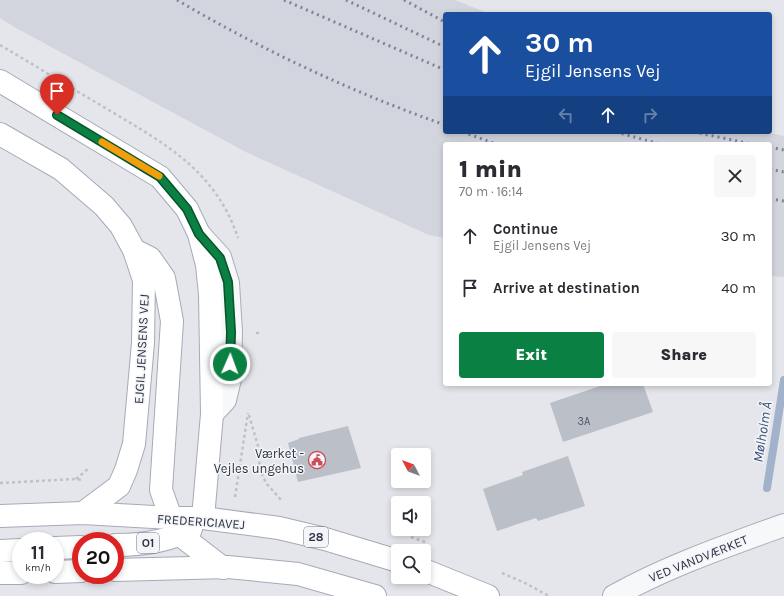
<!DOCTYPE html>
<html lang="en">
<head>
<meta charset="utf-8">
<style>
  :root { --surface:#fff; --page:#f7f7f7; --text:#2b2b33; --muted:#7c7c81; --accent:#0b8043 }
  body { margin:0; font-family:Karla,sans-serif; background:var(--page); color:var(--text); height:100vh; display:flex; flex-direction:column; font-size:15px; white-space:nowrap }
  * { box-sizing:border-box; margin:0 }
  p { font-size:13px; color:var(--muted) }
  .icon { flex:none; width:22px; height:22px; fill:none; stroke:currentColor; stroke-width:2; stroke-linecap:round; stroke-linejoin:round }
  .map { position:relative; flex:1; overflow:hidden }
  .side { position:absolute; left:443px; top:142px; width:329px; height:244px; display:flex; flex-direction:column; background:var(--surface); border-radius:4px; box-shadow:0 2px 6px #0003 }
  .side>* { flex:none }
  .banner { position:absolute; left:443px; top:12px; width:329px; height:122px; border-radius:4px; box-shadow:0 2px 6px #0003; background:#1a4fa0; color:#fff; overflow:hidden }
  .needle { width:26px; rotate:311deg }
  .fabs { position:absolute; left:391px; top:448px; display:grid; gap:8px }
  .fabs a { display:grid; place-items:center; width:40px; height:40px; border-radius:4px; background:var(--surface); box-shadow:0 2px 6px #0003; font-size:20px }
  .speed { position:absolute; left:12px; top:532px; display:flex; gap:8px; font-size:20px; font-weight:700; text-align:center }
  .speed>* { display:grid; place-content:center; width:52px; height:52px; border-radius:50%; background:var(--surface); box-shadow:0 2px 6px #0003; line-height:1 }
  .speed small { font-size:10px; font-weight:400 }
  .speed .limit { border:6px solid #d22; background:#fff; color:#111 }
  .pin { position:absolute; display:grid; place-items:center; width:34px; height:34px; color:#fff; margin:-41px -17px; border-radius:50% 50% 50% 0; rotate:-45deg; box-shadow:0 0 4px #0007 }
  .pin .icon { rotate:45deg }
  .me { position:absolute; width:44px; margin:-22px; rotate:2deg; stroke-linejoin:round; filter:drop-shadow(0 0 3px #0008) }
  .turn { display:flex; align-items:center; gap:14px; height:84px; padding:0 16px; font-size:18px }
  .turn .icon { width:52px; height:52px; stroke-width:2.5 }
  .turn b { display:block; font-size:28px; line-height:34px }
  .lanes { display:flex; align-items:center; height:38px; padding:0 16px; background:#0003; justify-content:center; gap:20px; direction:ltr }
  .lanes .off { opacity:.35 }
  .round { display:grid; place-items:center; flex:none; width:42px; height:42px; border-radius:4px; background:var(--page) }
  .head { display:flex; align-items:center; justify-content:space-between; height:68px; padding:0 16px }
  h1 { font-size:24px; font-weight:800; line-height:30px }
  .primary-button { display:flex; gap:8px; margin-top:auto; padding:8px 16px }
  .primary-button a { flex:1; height:46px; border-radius:4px; background:var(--accent); color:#fff; font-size:16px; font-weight:800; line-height:46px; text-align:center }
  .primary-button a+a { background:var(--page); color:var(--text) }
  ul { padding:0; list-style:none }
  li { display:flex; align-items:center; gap:12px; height:52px; padding:0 16px }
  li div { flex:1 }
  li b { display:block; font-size:15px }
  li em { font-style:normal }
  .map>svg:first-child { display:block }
  .built { fill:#d2d5dd }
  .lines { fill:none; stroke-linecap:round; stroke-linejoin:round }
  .stream { stroke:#a1b2ca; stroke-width:8 }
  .building { fill:#bbbfc8 }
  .minor-casing { stroke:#a9adb5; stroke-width:24 }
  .major-casing { stroke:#a4aab7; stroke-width:24 }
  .path { stroke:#bec1c7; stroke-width:2.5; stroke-dasharray:3 3; stroke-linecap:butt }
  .minor { stroke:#f7f8fa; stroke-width:22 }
  .major { stroke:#fff; stroke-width:22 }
  .rail { stroke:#7e8595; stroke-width:3; stroke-dasharray:2 4; stroke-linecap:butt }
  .route-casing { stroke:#07532c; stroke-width:10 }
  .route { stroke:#0b8043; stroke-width:7 }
  .slow { stroke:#f59e0b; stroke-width:7 }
  .labels { text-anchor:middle; stroke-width:3; stroke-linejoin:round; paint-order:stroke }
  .number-label { font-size:11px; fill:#505664 }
  .shield { fill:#f4f5f9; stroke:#686d7a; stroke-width:1 }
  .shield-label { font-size:12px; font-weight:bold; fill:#2c3343 }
  .street-label { font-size:13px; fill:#2c3343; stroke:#f4f5f9 }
  .poi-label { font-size:13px; fill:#2c3343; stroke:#f4f5f9; text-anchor:end }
  .water-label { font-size:14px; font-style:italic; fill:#374f76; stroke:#f4f5f9 }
</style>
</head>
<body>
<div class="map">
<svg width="784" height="596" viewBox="0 0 784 596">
  <rect width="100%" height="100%" fill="#e4e6eb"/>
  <!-- built -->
  <path class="built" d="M0,0H455L490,14H445V132H764L784,136V277L770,276V144H445V238L429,235L246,152L16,28L0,18Z"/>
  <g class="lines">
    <!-- stream -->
    <path class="stream" d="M767,488L784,380"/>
  </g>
  <!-- building -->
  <g class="building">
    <path d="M606,384H643L653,412L563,442L550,403Z"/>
    <path d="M348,426L361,468L298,482L288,443L299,439V438Z"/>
    <path d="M568,456L585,506L538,521L536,518L497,531L483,489L523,475L522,472Z"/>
  </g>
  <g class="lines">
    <!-- minor casing -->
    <g class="minor-casing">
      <g id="minor">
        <path d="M199,234L220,257L228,283L231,332L230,379L225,400L212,414"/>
        <path d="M614,596C668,566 726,546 784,525"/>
      </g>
    </g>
    <!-- major casing -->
    <g class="major-casing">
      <g id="major">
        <path d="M0,81L160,177L187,209L199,234L207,265L210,294L212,414L203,518"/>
        <path d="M0,134L61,169L104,206L121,226L134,250L144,280L143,343L134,444L126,470L119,486L83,513"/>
        <path d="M134,250L150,258L164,278L172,321L161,490L171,518L180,535L223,568"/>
        <path d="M0,516L83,513L171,518H203L279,528L325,539L398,561"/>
        <path d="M115,545C141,545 168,542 191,529"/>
        <path d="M55,548L81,547"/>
        <path d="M0,551L21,550"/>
        <path d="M115,570L228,567L298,574L375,596"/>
        <path d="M424,570L488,596"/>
        <path d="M55,572L81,571"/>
        <path d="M0,573H21"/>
      </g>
    </g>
    <!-- path -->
    <g class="path">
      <path d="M0,45C34,65 68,86 102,106C160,141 215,168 238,238"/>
      <path d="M256,333H262"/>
      <path d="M249,415L258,446L260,470L266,483L282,501"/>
      <path d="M76,479L89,468"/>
      <path d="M0,483L75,479L83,480"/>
      <path d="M235,497L248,413"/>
      <path d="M411,537L428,543"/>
      <path d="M502,573L525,583L549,596"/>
    </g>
    <!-- minor -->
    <use href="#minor" class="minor"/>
    <!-- major -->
    <use href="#major" class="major"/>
    <!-- rail -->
    <g class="rail">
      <path d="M177,0C262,50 352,92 445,125"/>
      <path d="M284,0L445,70"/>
      <path d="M346,0L445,47"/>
      <path d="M404,0L445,22"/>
      <path d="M463,132L496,144"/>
      <path d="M616,132L660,144"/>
      <path d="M694,132L752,144"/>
      <path d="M770,147L784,150"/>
      <path d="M770,169L784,172"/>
      <path d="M770,199L784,201"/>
    </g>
  </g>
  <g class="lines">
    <!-- route casing -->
    <g class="route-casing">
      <path id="route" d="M57,115L160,177L187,209L199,234L220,258L228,282L231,332L230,364"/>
    </g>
    <!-- route -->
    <use href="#route" class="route"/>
    <!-- slow -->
    <path class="slow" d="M102,142L159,176"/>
  </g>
  <!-- icons -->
  <defs>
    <g id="civic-ring" transform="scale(0.9)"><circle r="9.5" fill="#f4f5f9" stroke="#cb4f59" stroke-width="1.5"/><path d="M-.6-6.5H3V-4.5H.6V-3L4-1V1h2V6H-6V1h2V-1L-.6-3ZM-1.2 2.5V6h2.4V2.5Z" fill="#cb4f59"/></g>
  </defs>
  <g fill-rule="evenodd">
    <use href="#civic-ring" x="317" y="460"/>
  </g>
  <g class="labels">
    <!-- number labels -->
    <g class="number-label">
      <text x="584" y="425">3A</text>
    </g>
    <!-- shield labels -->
    <g class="shield">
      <rect x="304" y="527" width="24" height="20" rx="3"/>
      <rect x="137" y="533" width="22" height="20" rx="3"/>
    </g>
    <g class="shield-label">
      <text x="316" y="541">28</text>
      <text x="148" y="547">O1</text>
    </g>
    <!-- street labels -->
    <g class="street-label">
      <text transform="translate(141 349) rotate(-87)" y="5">EJGIL JENSENS VEJ</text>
      <text transform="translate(201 521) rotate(4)" y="5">FREDERICIAVEJ</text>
      <text transform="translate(698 558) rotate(-22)" y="5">VED VANDVÆRKET</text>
    </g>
    <!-- poi labels -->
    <g class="poi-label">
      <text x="304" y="458">Værket -<tspan x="304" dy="15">Vejles ungehus</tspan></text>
    </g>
    <!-- water labels -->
    <g class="water-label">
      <text transform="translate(762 432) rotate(-81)" y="5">Mølholm Å</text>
    </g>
  </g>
</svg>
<div class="fabs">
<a><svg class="needle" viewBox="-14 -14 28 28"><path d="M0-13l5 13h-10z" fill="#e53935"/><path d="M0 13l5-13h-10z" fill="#7c7c81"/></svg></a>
<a><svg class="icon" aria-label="sound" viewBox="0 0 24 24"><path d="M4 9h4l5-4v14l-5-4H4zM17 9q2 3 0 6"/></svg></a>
<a><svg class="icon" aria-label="search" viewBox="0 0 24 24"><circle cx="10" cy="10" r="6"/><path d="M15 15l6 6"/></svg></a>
</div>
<div class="speed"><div>11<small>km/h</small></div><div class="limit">20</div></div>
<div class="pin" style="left:57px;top:115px;background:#d93025"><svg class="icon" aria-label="arrive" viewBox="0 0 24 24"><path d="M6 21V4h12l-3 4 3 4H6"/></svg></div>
<svg class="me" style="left:230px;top:364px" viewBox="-20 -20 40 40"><circle r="17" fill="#0b8043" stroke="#fff" stroke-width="3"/><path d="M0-11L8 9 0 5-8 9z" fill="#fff"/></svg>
<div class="banner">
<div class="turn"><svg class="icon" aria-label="ahead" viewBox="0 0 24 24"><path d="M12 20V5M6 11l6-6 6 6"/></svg><div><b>30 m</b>Ejgil Jensens Vej</div></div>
<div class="lanes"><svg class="icon off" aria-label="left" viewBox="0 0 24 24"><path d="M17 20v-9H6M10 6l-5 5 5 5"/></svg><svg class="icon" aria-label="ahead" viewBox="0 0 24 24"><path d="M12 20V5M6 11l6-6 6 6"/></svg><svg class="icon off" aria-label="right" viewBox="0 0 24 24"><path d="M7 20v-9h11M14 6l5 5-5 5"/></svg></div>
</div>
<section class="side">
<div class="head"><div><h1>1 min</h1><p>70 m · 16:14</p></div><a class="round"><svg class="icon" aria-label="close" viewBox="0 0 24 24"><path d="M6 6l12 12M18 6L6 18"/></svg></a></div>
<ul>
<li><svg class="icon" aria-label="ahead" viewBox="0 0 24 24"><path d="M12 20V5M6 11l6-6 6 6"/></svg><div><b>Continue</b><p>Ejgil Jensens Vej</p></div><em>30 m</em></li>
<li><svg class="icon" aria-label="arrive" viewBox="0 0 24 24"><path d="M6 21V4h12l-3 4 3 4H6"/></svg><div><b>Arrive at destination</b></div><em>40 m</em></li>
</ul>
<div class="primary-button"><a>Exit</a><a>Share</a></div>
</section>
</div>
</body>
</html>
